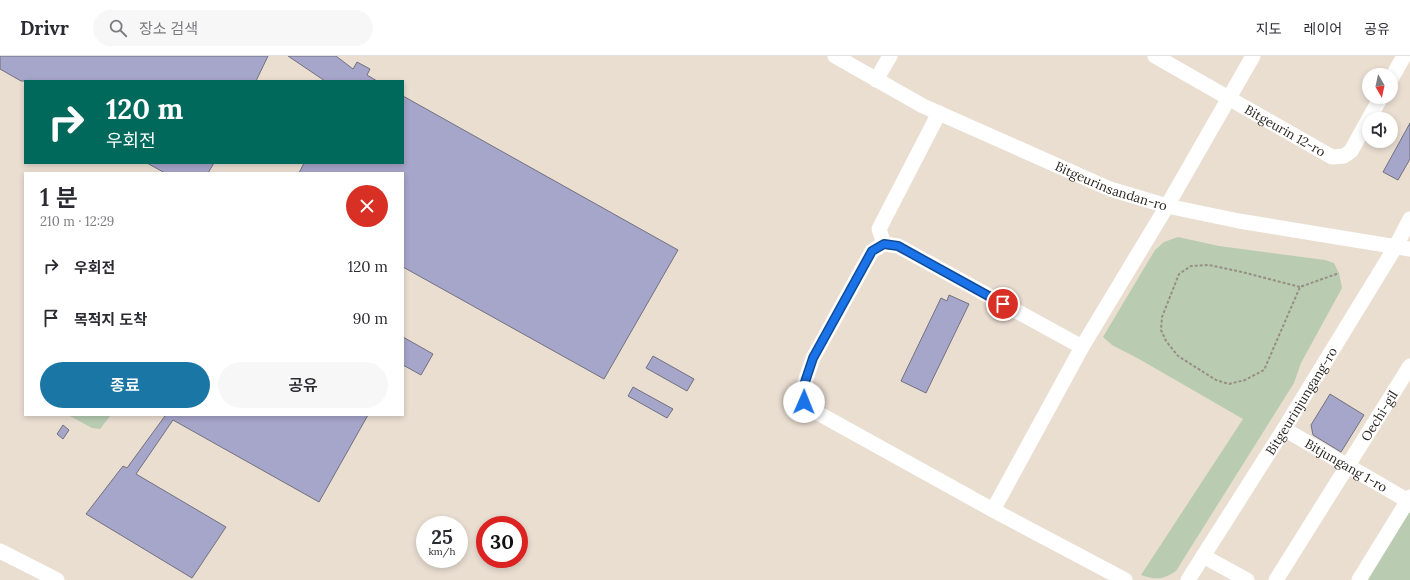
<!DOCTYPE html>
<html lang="ko">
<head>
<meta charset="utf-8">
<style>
  :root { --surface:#fff; --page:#f7f7f7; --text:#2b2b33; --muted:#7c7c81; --line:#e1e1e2; --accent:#1a76a4 }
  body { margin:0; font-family:Lora,"Noto Sans KR",serif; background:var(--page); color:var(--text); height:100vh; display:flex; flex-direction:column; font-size:15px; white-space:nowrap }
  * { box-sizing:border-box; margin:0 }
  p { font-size:13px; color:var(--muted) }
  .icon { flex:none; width:22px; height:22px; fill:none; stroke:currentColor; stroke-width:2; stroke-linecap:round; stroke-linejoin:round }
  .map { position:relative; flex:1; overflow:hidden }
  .side { position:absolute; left:24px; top:116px; width:380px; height:244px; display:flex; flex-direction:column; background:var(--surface); border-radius:0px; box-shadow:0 2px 6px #0003 }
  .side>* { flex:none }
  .hud { position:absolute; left:24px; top:24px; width:380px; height:84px; border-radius:0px; box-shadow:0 2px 6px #0003; background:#00695c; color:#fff; overflow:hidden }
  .needle { width:26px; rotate:171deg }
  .buttons { position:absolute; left:1362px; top:12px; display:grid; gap:8px }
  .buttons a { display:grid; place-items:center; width:36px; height:36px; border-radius:50%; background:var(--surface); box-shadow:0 2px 6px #0003; font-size:20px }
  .speed { position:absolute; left:416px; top:460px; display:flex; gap:8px; font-size:20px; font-weight:700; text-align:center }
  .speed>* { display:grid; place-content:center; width:52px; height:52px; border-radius:50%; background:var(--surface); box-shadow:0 2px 6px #0003; line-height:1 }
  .speed small { font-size:10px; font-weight:400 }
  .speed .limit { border:6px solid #d22; background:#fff; color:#111 }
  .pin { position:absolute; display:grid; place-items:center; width:34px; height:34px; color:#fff; margin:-17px; border:2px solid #fff; border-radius:50%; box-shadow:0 1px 4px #0007 }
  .me { position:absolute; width:44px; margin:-22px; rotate:1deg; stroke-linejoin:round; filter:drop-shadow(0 0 3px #0008) }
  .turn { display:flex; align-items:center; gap:14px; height:84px; padding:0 16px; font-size:18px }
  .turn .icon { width:52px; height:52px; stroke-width:2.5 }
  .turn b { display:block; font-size:28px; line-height:34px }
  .round { display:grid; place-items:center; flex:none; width:42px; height:42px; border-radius:21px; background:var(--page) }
  .head { display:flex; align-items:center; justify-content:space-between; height:68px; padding:0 16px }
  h1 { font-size:24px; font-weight:600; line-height:30px }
  .primary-button { display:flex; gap:8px; margin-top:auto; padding:8px 16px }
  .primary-button a { flex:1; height:46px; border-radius:24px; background:var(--accent); color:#fff; font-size:16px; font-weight:600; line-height:46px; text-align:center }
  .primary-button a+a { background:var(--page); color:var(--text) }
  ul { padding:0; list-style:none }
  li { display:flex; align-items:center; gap:12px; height:52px; padding:0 16px }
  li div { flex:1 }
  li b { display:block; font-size:15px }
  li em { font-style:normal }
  header { display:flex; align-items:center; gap:24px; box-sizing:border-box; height:56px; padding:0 20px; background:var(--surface); border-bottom:1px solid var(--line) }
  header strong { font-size:19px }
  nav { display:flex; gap:22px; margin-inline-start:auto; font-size:14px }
  .search { width:280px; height:36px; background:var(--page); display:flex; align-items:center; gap:10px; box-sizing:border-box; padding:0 14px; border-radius:22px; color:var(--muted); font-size:15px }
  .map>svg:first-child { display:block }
  .green { fill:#b9ccb2 }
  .building { fill:#a6a5ca; stroke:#71717f }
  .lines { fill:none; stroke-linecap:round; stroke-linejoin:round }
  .path { stroke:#978e85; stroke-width:2; stroke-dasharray:3 2; stroke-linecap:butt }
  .minor { stroke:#fff; stroke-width:15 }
  .route-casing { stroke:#114b97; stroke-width:10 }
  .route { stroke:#1a73e8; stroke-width:7 }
  .labels { text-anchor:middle; stroke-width:4; stroke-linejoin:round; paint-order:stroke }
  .street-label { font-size:13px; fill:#2a2621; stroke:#eaded1 }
</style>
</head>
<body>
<header>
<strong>Drivr</strong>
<div class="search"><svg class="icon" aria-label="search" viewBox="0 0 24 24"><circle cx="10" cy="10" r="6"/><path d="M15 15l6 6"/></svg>장소 검색</div>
<nav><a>지도</a><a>레이어</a><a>공유</a></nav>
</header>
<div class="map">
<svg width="1410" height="524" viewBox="0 0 1410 524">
  <rect width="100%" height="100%" fill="#eaded1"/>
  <!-- green -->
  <g class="green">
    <path d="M1178,181L1219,190L1325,204L1334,207L1339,217L1342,232L1301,307L1294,327L1176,515C1163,524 1156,524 1141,519L1243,363L1139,303L1112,289L1103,281L1155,194L1164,186Z"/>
    <path d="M68,359H111L100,373L92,372Z"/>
    <path d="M1408,456L1410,457V524H1366Z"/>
  </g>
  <!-- building -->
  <g class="building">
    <path d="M0,0H268L256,25H21L0,13Z"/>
    <path d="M288,0H336L353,13L357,6L370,13L367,19L377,25H325Z"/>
    <path d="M403,40L678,194L604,323L403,211V117H299L304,107H403Z"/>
    <path d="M1410,67V103L1398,124L1383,116Z"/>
    <path d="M147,107H214L208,117H165Z"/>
    <path d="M949,239L969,248L926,337L901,325L941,242L947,245Z"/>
    <path d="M403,281L433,298L421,319L403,309Z"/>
    <path d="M653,300L694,323L687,335L646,312Z"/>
    <path d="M633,331L673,353L667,362L628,340Z"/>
    <path d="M1330,338L1364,359L1341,396L1313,379L1311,369Z"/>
    <path d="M163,359H368L319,446L173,364L136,418L226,471L192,522L86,458L123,410L127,412L165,360Z"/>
    <path d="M63,369L69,374L63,383L57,378Z"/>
  </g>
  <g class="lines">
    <!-- path -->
    <path class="path" d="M1300,231L1242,216L1209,209L1191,210L1179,218L1162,261L1161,274L1166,285L1178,300L1216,324L1229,328L1245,324L1264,314L1300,231L1339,217"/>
    <!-- minor -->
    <g class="minor">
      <path id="s1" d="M835,0L923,50L1110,133L1167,150L1239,165L1410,193"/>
      <path id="s2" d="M1155,0L1332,101L1344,100L1351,95L1381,41"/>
      <path d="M1391,23L1404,0"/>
      <path d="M876,24L890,0"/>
      <path d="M884,188L879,173L939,57"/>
      <path d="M1082,291L898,190L884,188L872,195L813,302L803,332L804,346L816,356L993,454L1125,524"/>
      <path id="s3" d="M1284,373L1410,446"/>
      <path d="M993,454L1082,291L1167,150L1253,0"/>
      <path d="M0,495L57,524"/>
      <path d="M1203,500L1247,524"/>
      <path id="s4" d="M1188,524L1284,373L1396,190L1410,163"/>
      <path id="s5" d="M1276,524L1410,310"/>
      <path d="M1359,524L1410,441"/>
    </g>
  </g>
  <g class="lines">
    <!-- route casing -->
    <g class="route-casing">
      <path id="route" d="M804,346L803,332L813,302L872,195L884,188L898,190L1003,248"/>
    </g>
    <!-- route -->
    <use href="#route" class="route"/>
  </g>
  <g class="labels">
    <!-- street labels -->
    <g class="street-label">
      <text dy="5" stroke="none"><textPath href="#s2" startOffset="150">Bitgeurin 12-ro</textPath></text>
      <text dy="5" stroke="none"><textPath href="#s1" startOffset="306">Bitgeurinsandan-ro</textPath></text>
      <text dy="5" stroke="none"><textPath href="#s4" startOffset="212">Bitgeurinjungang-ro</textPath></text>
      <text dy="5" stroke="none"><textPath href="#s5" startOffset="194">Oechi-gil</textPath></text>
      <text dy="5" stroke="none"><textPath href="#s3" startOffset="72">Bitjungang 1-ro</textPath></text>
    </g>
  </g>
</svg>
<div class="buttons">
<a><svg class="needle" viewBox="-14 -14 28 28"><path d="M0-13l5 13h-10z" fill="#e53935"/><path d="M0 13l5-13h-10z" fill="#7c7c81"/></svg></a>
<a><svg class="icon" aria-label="sound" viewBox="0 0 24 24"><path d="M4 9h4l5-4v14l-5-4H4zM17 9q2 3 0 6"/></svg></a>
</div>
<div class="speed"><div>25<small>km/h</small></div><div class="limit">30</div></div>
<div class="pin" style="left:1003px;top:248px;background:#d93025"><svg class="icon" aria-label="arrive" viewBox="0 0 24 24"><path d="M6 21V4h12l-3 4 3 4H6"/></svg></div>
<svg class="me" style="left:804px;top:346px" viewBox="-20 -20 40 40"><circle r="19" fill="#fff"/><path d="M0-13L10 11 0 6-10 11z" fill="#1a73e8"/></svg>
<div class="hud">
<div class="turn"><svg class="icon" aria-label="right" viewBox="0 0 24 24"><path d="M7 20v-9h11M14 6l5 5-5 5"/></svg><div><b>120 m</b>우회전</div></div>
</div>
<section class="side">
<div class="head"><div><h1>1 분</h1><p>210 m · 12:29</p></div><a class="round" style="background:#d93025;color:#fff"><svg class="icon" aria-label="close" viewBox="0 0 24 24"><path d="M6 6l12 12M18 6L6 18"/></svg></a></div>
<ul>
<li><svg class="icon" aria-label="right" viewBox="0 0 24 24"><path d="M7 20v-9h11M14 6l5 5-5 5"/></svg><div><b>우회전</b></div><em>120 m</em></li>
<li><svg class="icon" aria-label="arrive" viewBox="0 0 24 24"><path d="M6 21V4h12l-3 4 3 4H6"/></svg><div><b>목적지 도착</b></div><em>90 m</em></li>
</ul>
<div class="primary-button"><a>종료</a><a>공유</a></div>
</section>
</div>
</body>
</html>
